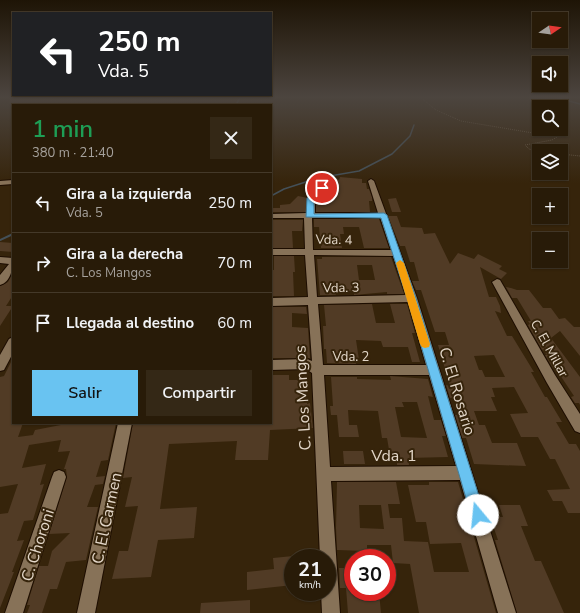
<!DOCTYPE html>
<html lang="es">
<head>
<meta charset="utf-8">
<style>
  :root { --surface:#281b08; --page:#342816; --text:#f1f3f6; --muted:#a5a19c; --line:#443929; --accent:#69c3f1 }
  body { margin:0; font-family:"Nunito Sans",sans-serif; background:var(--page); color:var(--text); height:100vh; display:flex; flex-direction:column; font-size:15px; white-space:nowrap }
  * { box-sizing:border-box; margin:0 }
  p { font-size:13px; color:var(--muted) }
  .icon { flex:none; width:22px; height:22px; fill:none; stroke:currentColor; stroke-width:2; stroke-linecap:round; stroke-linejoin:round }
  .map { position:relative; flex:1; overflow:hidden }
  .drawer { position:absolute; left:12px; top:104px; width:260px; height:320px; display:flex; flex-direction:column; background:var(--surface); border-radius:0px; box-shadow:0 1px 3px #0004,0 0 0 1px var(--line) }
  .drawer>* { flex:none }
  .top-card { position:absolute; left:12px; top:12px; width:260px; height:84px; border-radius:0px; box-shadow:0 1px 3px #0004,0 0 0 1px var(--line); background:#202124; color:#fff; overflow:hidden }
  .needle { width:26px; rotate:77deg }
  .tools { position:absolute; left:532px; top:12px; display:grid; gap:8px }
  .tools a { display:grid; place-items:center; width:36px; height:36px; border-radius:0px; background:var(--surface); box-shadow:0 1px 3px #0004,0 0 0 1px var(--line); font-size:20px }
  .speed { position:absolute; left:284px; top:549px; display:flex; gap:8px; font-size:20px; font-weight:700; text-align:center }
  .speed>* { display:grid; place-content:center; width:52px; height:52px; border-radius:50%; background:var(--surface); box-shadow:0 1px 3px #0004,0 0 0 1px var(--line); line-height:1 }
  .speed small { font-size:10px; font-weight:400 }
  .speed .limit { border:6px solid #d22; background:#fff; color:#111 }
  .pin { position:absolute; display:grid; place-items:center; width:34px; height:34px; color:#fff; margin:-17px; border:2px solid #fff; border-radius:50%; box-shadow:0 1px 4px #0007 }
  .me { position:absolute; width:44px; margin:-22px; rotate:343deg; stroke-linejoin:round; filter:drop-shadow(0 0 3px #0008) }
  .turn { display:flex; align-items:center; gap:14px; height:84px; padding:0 20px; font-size:18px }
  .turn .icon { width:52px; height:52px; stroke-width:2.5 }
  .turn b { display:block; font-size:28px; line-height:34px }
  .round { display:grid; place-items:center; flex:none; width:42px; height:42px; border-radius:0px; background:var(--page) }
  .summary { display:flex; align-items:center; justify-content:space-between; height:68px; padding:0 20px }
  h1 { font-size:24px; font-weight:600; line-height:30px; color:#1e9e55 }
  .action { display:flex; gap:8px; margin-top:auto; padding:8px 20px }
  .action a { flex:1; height:46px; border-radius:0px; background:var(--accent); color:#111; font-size:16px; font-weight:600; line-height:46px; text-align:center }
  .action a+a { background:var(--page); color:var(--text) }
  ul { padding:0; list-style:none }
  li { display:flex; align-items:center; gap:12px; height:60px; padding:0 20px; border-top:1px solid var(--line) }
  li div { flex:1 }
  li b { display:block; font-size:15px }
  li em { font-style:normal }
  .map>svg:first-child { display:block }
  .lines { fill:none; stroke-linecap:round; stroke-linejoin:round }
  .stream-far1 { stroke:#445058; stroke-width:1.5 }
  .stream { stroke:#445058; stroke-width:2 }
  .building { fill:#513b25; fill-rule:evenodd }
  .minor-casing { stroke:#1d0d00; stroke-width:2 }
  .path { stroke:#928370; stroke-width:1; stroke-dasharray:0.5 1.5; stroke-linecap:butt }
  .minor { fill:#877258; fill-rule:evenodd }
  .route { fill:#69c3f1; stroke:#447f9d }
  .slow { fill:#f59e0b }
  .labels { text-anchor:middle; stroke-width:4; stroke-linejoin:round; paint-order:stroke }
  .street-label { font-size:13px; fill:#e3d7c9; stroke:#36240b }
  .near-street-label { font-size:16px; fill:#e3d7c9; stroke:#36240b }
</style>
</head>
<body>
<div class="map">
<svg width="580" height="613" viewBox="0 0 580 613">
  <rect width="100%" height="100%" fill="#36240b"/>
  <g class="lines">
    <!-- stream-far1 -->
    <g class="stream-far1">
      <path d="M555,97L580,104"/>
      <path d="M236,105L240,97"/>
      <path d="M271,196L284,189L318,178L359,171L392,154L410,136L414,125"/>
    </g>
    <!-- stream -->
    <path class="stream" d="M0,240L13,234"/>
  </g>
  <!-- building -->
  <g class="building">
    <path d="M335,177L339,180L340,177L362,179V183H366L367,189H369L372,197V201H369L370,212H316V201L326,188L322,184Z"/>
    <path d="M298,196L308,198L306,212H271V208H280V205L290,204Z"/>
    <path d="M396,198L401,212H392L388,199Z"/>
    <path d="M388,216H397L401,227L422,228L424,234L435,233L450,264L458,253L474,259L478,254L502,266L499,269L507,273L501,279L480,267L489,297H496L500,306L501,313L495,311L507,336H512L534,372H531L545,397H547L562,422H556L569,444H576L580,451V513H568L562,501H553L547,490L570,489L555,459H550L538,437H521L510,414L528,413L514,387L492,388L495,397H491L497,411H474L479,425H485L492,443H517L526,466L474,464L466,438H462L455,415L467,414L461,397L450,398L446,385L450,386L438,345H449L445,332H435L421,290H416L412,281H419L414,262H410L405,246H400ZM494,355L505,377H485L482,370H479L474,356Z"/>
    <path d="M314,219H379L389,248H364L359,227H343L344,234H340L342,248H321L319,227H314Z"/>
    <path d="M271,220H303L302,231H292L293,248H271Z"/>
    <path d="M0,242L13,243V252L0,251Z"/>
    <path d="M274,256H294L295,272H293L294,296H271V270H274Z"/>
    <path d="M322,257H391L404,294H387V292L354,295V291H335L336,295H320L317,259H322ZM357,265H372L375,280H359Z"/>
    <path d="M13,271V295L6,306H13L0,326V286L8,282Z"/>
    <path d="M506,287L511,288L517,290H529L543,308H551L559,319L565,318L574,327H580V356L560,331L551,338L580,377V405L579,403H575L571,397L574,396L560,375H558L553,368L545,355H547L541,348L528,325L530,324L528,321H531L517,298H512Z"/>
    <path d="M372,304L376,323H395L390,304H407L415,333H412L420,362H412L408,347H383L381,341L356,340L359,360H355L356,364L327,363L326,349H324L323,326H326L324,305Z"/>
    <path d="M271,307H306L307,314L292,313V327L308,328L310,358H271Z"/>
    <path d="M13,358V423H23L18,437L33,435L35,430L71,423H116L108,460L101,461L96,477L105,476L103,484L95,485L87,507H98L86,560L66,562L57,589H50L42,613H27L30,605H27L39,566H48L52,551L70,533L49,534L67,477L66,469H64L70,451L58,452L61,440L29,445L22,468L46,464L40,485L44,484L33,520L24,521L17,541L24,540L12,572H14L0,608V514L8,513L18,484L0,487V377L4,376Z"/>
    <path d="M271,375H289V380H306L307,404L310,403L313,428L270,430L268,460H235L237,441L169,444L160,509L197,507L194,538L158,540L151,577L112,579L119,551H128L138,506L125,507L132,477L123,478L133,423H271Z"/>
    <path d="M390,376L428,379L433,397L428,396L434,420H441L446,436H442L448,457L408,458L409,465H397V461H391L387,438H382L378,411L348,410L349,425H357L359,437H339L337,415H331L330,406H333L331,377H357V379L391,380ZM402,402H417L427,438L401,437L395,407H404Z"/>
    <path d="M343,451H363L365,464H344Z"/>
    <path d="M337,482H396L400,504H388L390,518H402L404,541L428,542L434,572H469L461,543L430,544L426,522H416L408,485H429V482H458L496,613H419L410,564L393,563L391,545H367V551L337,550L336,528ZM359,505H381L384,529L360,528Z"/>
    <path d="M499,505H520L528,526H521L535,561H541L564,613H517L495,540H498L490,517H503Z"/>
    <path d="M293,556V585L247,590V572L274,569L273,558Z"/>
    <path d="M339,568H353V592H379L381,613H348L346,588H340Z"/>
    <path d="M250,600V613H200L201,603Z"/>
  </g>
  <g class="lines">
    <!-- minor casing -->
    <g class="minor-casing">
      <g id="minor">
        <path d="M371,179L374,181L417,298L516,613H498L460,480L331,481L340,613H322L321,592H327V558H320L312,373L306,369L271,370V360L307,359L312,361L308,305L271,306V298L308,297L305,255H271V249H305L304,218H271V214L307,213L308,200L320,187L322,186L325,188L315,200V213H378L368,181ZM380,217L391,250H313L312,218ZM314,255L393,256L406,295L317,297ZM408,302L426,365H323L318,304ZM324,375H429L456,466L330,467Z"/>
        <path d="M13,180V184L0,185V181Z"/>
        <path d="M0,257L13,258C13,268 11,282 0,285V275L9,264L0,263Z"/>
        <path d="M497,279L500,280L555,375L580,414V433L575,431L547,383L492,282Z"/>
        <path d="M13,337V353L4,370L0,371V355L9,339Z"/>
        <path d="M118,423H132L95,613H77Z"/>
        <path d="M59,470L64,472L66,477L23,613H5L52,477L54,472Z"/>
      </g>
    </g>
    <!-- path -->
    <g class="path">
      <path d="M420,97L436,110L461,121L557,137L552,140L525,145L529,149L539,151"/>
      <path d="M561,154L580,156"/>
    </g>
    <!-- minor -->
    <use href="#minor" class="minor"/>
  </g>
  <!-- sky -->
  <linearGradient id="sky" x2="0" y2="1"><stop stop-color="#1e1406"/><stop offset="0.53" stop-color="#4c453f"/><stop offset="1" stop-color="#4c453f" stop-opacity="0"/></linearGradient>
  <rect width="580" height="183" fill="url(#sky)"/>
  <!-- route -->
  <path class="route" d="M319,187L325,188L320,195L314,199V214L384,213L387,215L416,298L485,515L483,520L478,522L473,520L471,515L407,298L381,218L306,217L307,198L316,192Z"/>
  <!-- slow -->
  <path class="slow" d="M400,260L404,263L430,344L429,347L425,348L422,347L420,344L396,263Z"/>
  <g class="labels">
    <!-- street labels -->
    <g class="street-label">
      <text transform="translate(334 239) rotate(1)" y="5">Vda. 4</text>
      <text transform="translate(341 287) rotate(-1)" y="5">Vda. 3</text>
      <text transform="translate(550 348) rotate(61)" y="5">C. El Millar</text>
      <text x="351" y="361">Vda. 2</text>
    </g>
    <!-- near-street labels -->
    <g class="near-street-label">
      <text transform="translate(458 391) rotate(73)" y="6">C. El Rosario</text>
      <text transform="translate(302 398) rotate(-93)" y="6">C. Los Mangos</text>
      <text x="394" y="461">Vda. 1</text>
      <text transform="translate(106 518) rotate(-78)" y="6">C. El Carmen</text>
      <text transform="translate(37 545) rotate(-72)" y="6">C. Choroni</text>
    </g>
  </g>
</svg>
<div class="tools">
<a><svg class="needle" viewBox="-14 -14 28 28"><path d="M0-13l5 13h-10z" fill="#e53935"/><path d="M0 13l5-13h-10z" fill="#a5a19c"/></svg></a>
<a><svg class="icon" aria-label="sound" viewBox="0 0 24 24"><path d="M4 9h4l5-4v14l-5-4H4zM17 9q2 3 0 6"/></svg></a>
<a><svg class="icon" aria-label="search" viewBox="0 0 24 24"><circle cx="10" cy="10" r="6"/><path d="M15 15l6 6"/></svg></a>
<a><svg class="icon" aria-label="layers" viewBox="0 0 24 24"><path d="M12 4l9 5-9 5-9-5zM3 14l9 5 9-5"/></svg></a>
<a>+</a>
<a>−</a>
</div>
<div class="speed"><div>21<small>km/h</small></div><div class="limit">30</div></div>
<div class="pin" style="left:322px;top:188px;background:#d93025"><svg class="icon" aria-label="arrive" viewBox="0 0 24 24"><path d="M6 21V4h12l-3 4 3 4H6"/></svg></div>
<svg class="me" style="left:478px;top:515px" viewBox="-20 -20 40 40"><circle r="19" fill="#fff"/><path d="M0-13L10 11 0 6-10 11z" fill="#69c3f1"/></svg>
<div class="top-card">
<div class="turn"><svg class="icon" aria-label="left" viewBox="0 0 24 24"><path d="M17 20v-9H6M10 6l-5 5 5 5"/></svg><div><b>250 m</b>Vda. 5</div></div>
</div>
<section class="drawer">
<div class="summary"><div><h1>1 min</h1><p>380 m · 21:40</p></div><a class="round"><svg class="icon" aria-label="close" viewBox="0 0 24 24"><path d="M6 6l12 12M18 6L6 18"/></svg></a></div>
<ul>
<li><svg class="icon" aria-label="left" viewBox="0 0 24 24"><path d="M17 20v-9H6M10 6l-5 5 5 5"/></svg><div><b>Gira a la izquierda</b><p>Vda. 5</p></div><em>250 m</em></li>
<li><svg class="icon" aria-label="right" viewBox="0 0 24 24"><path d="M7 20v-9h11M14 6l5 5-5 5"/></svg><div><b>Gira a la derecha</b><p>C. Los Mangos</p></div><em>70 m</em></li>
<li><svg class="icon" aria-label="arrive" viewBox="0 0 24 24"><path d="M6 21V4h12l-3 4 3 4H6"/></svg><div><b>Llegada al destino</b></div><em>60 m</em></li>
</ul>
<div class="action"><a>Salir</a><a>Compartir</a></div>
</section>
</div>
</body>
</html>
